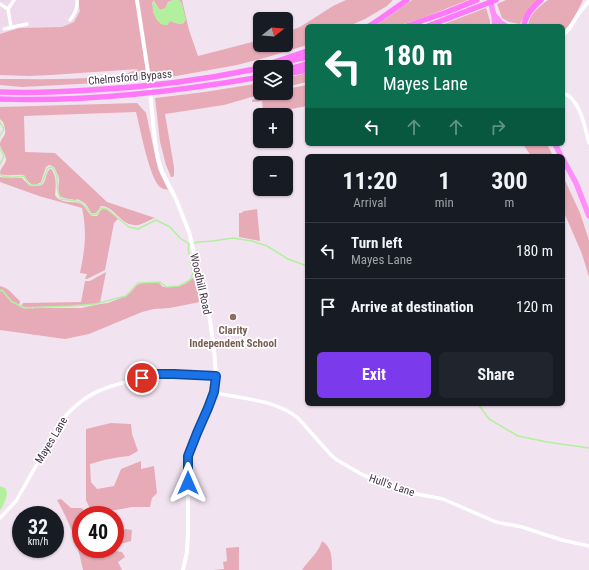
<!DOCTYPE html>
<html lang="en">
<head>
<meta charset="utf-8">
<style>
  :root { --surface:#171b24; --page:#20242c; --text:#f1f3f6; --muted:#9ea1a6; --line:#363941; --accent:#7c3aed }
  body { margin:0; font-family:"Roboto Condensed",sans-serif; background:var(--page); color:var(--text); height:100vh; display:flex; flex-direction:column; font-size:15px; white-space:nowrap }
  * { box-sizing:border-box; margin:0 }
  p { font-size:13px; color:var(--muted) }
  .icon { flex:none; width:22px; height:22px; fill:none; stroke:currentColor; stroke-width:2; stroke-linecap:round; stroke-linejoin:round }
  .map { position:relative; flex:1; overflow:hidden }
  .side { position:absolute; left:305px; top:154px; width:260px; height:252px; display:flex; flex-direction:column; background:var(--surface); border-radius:6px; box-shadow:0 1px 3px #0004 }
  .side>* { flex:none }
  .top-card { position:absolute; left:305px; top:24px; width:260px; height:122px; border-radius:6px; box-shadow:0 1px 3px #0004; background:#0b6e4f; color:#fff; overflow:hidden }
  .needle { width:26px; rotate:73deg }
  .controls { position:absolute; left:253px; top:12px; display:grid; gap:8px }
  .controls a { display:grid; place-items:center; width:40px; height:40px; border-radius:6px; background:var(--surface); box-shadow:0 1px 3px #0004; font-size:20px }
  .speed { position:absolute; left:12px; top:506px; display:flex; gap:8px; font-size:20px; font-weight:700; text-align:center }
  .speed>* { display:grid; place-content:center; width:52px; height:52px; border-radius:50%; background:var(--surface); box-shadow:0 1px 3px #0004; line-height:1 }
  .speed small { font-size:10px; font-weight:400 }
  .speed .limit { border:6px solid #d22; background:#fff; color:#111 }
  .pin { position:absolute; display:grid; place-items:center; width:34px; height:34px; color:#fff; margin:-17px; border:2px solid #fff; border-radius:50%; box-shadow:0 1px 4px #0007 }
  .me { position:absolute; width:44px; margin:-22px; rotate:0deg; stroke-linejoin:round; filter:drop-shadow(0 0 3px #0008) }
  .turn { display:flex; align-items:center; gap:14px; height:84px; padding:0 12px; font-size:18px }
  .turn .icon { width:52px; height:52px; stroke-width:2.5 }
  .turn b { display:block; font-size:28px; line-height:34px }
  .lanes { display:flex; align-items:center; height:38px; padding:0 12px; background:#0003; justify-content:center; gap:20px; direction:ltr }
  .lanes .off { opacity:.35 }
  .eta { display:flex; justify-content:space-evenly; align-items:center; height:68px; text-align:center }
  .eta b { font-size:24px; font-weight:700; line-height:28px }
  .cta { display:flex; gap:8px; margin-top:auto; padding:8px 12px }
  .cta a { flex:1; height:46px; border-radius:6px; background:var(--accent); color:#fff; font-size:16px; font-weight:700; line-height:46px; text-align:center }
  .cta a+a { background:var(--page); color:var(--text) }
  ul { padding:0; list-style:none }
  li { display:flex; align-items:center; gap:12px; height:56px; padding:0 12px; border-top:1px solid var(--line) }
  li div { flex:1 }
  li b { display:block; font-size:15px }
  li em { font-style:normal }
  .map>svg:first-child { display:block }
  .residential { fill:#edd8ec }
  .green { fill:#e7abb7 }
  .water { fill:#b2f09e }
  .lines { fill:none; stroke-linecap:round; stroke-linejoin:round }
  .stream { stroke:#b2f09e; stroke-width:1.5 }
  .minor { stroke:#fff; stroke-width:3.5 }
  .tertiary { stroke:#fff; stroke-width:4 }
  .primary { stroke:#ff8ff8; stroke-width:5.5 }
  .trunk { stroke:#ff78fa; stroke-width:5.5 }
  .route-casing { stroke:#114b97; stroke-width:10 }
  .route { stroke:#1a73e8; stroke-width:7 }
  .education-dot { fill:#8d6e63; stroke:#fff; stroke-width:1.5 }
  .labels { text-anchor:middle; stroke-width:3.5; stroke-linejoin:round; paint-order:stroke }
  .street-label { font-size:11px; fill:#433344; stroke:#fff }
  .education-label { font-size:11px; font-weight:bold; fill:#785e54; stroke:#fff }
</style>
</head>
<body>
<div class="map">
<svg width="589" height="570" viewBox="0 0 589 570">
  <rect width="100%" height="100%" fill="#f2e3f1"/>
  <!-- residential -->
  <path class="residential" d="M0,0H78L80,11L75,22L62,27L19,28L0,34Z"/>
  <!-- green -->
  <g class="green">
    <path d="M78,0H174L168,2L166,8L161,10L159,9L154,1L152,3L154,9L153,12L161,24L171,21L179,24L184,23L182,4L179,0H182L189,30L198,56L260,40V45H286V32L300,27L333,6L346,0H393L387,6L365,19L349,26H307V45L268,57L237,65L154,80L136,81L22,87L0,85V79C34,79 68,80 102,77C114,75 127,75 138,69L51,75L29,76L0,75V34L19,28L62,27L74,22L80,11Z"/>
    <path d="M412,0H468L425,17L398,26H375Z"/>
    <path d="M506,0H538C530,7 525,14 520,24L509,22L502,18L497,4Z"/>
    <path d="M548,0H583L573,20L563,32V26H528C529,14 540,6 548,0Z"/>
    <path d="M486,8L490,21V26H439Z"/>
    <path d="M307,73V82L286,87V78Z"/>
    <path d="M260,83V93H266L224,105L165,114L174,167V175L173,177H171L166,165L160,142L155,98L205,92Z"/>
    <path d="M307,85V106L260,115L259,113L263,112L262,101L252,102V100L273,93H286V89Z"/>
    <path d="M137,103L146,113L158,169L168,190C166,189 162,189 160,187C149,177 140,127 136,112L24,116L25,152L55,153L107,202L155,218C148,220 142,226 134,225C120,224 114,206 101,206C98,210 97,215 91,213C87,205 86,203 77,199L76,200C72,199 63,199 60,196C57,192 59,185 59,180C59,176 57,174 56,171C54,166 53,166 49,165L46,167L41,182C31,189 29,182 24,175C16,174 9,177 0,174C0,167 5,166 6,160C6,154 1,150 0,145C0,140 3,138 5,134C6,130 4,125 3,122L0,119V107Z"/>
    <path d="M523,144H547L553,156H531Z"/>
    <path d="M50,169H51C57,176 56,187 55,195C61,205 73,200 81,204C86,207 88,213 92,216H97C99,214 99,212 101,210C107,206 114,216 118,219L114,223L105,270L87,279H85L87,274L80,273C85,250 87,231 82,208L39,196L0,182V177L7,178H22C30,187 31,187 42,185C47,180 45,174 50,169Z"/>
    <path d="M563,176L580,213L589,240V277L582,254L563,210Z"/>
    <path d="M257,209L260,241L239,237V213H241L244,211Z"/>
    <path d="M106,272L100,303L81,306L33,307L32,306V307H25L21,306L23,303L81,302L85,281H90Z"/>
    <path d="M193,278L197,285L200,302L170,308L154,309L142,312L89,334L65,339L0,330V286C9,288 13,295 20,301L19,306L24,308H32V309L33,308H81L100,304L108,303L126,296L131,292L137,285L142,283L150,282H158L163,287H175L185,284Z"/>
    <path d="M111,423L131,424L132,434L138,451L129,456L120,457L104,460L90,464L91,482L97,489L114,486L121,469L141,461V469L154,466L157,493L152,498L150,507H132L116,510L91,511L86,500V429Z"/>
    <path d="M61,499L71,508H82L85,513L92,512L96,515H81V549H115V533V534H121L125,529L132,530L131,541L117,545L114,551L122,552L125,557L118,562L122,570H83C78,544 70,523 57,500Z"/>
    <path d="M322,541C332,547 332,558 332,570H302C308,561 319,552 322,541Z"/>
    <path d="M239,547V570H214L224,569L223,562L227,561L226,548Z"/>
  </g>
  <!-- water -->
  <g class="water">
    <path d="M153,0C155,2 157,8 159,9C165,13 166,4 169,2C171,0 176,0 179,0L182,4L186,20L182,24L175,23L171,21L169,22L168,25C166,25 163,25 161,24C154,19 151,7 153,0Z"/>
    <path d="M0,486L5,488C8,493 7,496 5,501C3,505 3,507 0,510Z"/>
  </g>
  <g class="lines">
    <!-- stream -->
    <g class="stream">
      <path d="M0,122L4,129L0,136"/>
      <path d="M0,148L4,156L0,164"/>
      <path d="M0,175C7,179 16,177 24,176L29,185H40C44,181 45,174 48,168L52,167C61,176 54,189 61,199C78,201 82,200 92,215L97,214L101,208L107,209L129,227L138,229L156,220L170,227L180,238L189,244L199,242L213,241L233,238L252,241L267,246L288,259L307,266"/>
      <path d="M0,291L2,290L11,301L24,308L71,306L95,304L126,296L138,283L160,282L166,287L179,286L190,280L193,273L188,248L189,245"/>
      <path d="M478,404L489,419L518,436L547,442L589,448"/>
    </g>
    <!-- minor -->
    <g class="minor">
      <path d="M0,4L8,9L14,0"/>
      <path d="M8,9L11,27"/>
      <path d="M70,20C75,14 78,8 77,0"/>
      <path d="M4,29L27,24"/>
      <path d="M563,93C580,98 585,128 589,143"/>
      <path d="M214,392L221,394C247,399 277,401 298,418L331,455L337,460L363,475L412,493L443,499L496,522L522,527L562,540L589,546"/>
      <path d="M0,518L16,501L62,420C82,396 100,388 130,381C139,378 148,376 157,375C176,372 196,375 216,376"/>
    </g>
    <!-- tertiary -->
    <g class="tertiary">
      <path d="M137,0L148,72L155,142L158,159L162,172L176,199L189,232L210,320L214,349L216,376L214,392L208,408L197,433L188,457V533L187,552L183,570"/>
      <path d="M563,35L569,29L579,13L589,1"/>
    </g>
    <!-- primary -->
    <g class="primary">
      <path d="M490,0L494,16L495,26"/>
      <path d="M495,16L501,23L506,26"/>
      <path d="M555,144L561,156"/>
      <path d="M563,159L576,183L589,216"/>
    </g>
    <!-- trunk -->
    <g class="trunk">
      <path d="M369,26L380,19L407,0"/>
      <path d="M407,26L447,12L477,0"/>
      <path d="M428,26L496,0"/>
      <path d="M524,26C525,15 533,7 541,0"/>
      <path d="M284,62L307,57"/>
      <path d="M257,68L307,51"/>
      <path d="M286,70L307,64"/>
      <path d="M286,74L307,70"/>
      <path d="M0,92C30,93 61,92 91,90C148,87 204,80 260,68"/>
      <path d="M0,99C87,102 174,92 260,77"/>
    </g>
  </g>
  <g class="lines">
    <!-- route casing -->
    <g class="route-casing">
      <path id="route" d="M142,378L157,374H174L216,376L214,392L208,408L197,433L188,456V483"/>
    </g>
    <!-- route -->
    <use href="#route" class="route"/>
  </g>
  <!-- markers -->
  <circle class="education-dot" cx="233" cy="317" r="4"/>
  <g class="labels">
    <!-- street labels -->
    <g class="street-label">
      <text transform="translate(130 77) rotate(-5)" y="4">Chelmsford Bypass</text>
      <text transform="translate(201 284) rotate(77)" y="4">Woodhill Road</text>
      <text transform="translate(51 440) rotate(-59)" y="4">Mayes Lane</text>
      <text transform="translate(392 485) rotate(19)" y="4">Hull's Lane</text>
    </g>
    <!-- education labels -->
    <g class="education-label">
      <text x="233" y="334">Clarity<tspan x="233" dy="13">Independent School</tspan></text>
    </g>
  </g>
</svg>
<div class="controls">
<a><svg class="needle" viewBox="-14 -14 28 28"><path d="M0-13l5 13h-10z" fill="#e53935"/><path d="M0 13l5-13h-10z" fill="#9ea1a6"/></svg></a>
<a><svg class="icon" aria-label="layers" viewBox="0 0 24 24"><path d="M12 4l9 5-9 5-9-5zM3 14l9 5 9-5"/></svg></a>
<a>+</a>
<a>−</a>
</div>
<div class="speed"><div>32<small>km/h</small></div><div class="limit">40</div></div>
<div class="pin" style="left:142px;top:378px;background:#d93025"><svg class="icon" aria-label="arrive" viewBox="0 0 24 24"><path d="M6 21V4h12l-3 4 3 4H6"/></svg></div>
<svg class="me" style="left:188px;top:483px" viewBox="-20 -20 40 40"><path d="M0-17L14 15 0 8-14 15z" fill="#1a73e8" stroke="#fff" stroke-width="4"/></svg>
<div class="top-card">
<div class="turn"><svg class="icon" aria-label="left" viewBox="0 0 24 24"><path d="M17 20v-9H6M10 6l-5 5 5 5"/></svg><div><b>180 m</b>Mayes Lane</div></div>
<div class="lanes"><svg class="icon" aria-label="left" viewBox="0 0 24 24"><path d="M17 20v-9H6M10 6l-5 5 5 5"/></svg><svg class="icon off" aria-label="ahead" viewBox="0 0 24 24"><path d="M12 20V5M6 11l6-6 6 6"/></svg><svg class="icon off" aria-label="ahead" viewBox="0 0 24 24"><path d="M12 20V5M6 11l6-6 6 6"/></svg><svg class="icon off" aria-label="right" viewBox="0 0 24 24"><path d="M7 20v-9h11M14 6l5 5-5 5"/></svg></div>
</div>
<section class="side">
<div class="eta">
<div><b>11:20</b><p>Arrival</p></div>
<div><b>1</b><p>min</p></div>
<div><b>300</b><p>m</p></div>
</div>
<ul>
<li><svg class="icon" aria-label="left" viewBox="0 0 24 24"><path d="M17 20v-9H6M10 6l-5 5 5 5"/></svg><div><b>Turn left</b><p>Mayes Lane</p></div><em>180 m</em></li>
<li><svg class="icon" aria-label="arrive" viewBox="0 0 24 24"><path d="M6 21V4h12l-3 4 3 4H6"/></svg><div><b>Arrive at destination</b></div><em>120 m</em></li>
</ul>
<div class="cta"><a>Exit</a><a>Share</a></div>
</section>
</div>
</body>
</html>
